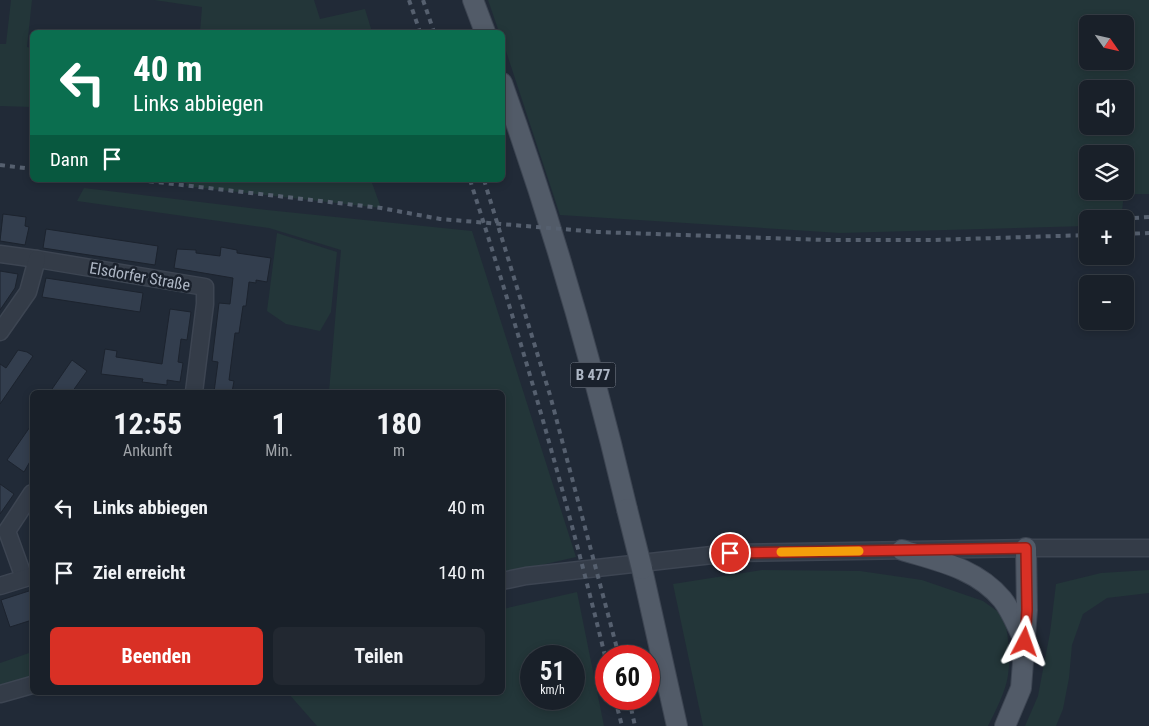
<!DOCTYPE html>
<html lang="de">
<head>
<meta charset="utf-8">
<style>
  :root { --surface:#192029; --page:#222831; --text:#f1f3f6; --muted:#9fa3a8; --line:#373e46; --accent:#d93025 }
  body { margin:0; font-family:"Roboto Condensed",sans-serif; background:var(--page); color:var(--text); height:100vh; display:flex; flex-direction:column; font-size:19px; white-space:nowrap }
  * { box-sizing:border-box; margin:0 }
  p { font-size:16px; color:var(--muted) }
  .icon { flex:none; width:28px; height:28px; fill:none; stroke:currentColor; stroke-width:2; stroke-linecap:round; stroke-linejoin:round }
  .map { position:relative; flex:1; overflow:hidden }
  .side { position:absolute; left:30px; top:390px; width:475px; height:305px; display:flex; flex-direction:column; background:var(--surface); border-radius:8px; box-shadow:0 2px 8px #0003,0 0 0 1px var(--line) }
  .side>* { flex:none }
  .hud { position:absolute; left:30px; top:30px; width:475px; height:152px; border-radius:8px; box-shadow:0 2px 8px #0003,0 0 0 1px var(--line); background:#0b6e4f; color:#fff; overflow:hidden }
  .needle { width:32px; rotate:124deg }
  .controls { position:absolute; left:1079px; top:15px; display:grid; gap:10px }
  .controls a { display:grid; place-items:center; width:55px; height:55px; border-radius:8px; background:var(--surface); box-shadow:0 2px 8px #0003,0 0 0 1px var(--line); font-size:25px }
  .speed { position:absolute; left:520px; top:645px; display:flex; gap:10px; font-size:25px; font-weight:700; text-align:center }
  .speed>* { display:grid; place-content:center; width:65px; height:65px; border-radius:50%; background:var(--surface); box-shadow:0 2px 8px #0003,0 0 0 1px var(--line); line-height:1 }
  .speed small { font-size:12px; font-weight:400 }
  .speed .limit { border:8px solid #d22; background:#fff; color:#111 }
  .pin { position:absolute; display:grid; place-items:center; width:42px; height:42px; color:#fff; margin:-21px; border:2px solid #fff; border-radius:50%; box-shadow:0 1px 5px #0007 }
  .me { position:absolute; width:55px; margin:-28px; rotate:4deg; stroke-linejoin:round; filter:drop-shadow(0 0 4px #0008) }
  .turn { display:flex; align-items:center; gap:18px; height:105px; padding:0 20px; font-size:22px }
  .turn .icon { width:65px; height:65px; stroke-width:2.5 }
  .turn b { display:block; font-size:35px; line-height:42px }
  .then { display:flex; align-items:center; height:48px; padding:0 20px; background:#0003; gap:10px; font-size:19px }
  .eta { display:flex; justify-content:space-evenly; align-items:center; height:85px; text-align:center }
  .eta b { font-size:30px; font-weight:700; line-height:35px }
  .button { display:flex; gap:10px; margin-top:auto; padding:10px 20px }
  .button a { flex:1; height:58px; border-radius:8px; background:var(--accent); color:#fff; font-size:20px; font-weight:700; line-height:58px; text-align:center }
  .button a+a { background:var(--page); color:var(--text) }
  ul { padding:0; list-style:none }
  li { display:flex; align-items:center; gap:15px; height:65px; padding:0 20px }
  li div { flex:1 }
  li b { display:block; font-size:19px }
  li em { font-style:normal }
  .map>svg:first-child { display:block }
  .green { fill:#233639; fill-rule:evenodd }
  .building { fill:#333e4e; stroke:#1c232e }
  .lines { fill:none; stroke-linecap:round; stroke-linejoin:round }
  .minor-casing { stroke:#3d4552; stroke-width:19 }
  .major-casing { stroke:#3d4552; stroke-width:22 }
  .minor { stroke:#343c48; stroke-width:16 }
  .major { stroke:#525b68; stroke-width:20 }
  .rail { stroke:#56606f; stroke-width:4; stroke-dasharray:5 5; stroke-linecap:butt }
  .major-bridge-casing { stroke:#3d4552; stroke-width:22; stroke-linecap:butt }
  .major-bridge { stroke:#525b68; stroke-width:20 }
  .route-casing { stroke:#8d1f18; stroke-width:12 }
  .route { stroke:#d93025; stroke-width:9 }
  .slow { stroke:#f59e0b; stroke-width:9 }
  .labels { text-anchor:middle; stroke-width:5; stroke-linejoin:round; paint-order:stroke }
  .shield { fill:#1a212c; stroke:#828a97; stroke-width:1 }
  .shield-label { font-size:15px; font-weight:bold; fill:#aeb7c5 }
  .street-label { font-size:16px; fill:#aeb7c5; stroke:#1a212c }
</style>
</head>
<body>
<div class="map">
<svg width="1149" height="726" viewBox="0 0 1149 726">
  <rect width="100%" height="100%" fill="#212a37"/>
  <!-- green -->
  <g class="green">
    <path d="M11,0H32L27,47L32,48V107L0,106V44H6Z"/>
    <path d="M154,0H314L320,19L365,9L372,32H200L202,7Z"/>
    <path d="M488,0H1149V194H1124L1121,219H1088L1087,226L840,233L560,215L503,42L502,32H499ZM1088,24H1125V61H1088ZM1088,89H1125V126H1088ZM1088,154H1125V191H1088Z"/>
    <path d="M187,180H371L381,208L186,186Z"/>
    <path d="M84,188L267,210L472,231L576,557L503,574L502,392H329L341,250L269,228L77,201Z"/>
    <path d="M277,233L337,252L331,312L320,331L286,324L267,311Z"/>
    <path d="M762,570L860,571L922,580L983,601L1004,616C1008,635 1011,655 1008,675C1006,691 995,712 988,726H703L673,584Z"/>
    <path d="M1149,570V593L1107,598L1083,614L1072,645L1069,678L1063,709L1056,726H1025L1038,696L1050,633L1056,584L1101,573Z"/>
    <path d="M577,592L604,726H317L288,693L502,692L503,609ZM574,656V699H531V656Z"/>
    <path d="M32,652V682L0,690V663Z"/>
  </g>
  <!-- building -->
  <g class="building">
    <path d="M3,214L26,217L25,226L29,227L25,245L0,241Z"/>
    <path d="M46,229L158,246L155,265L43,248Z"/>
    <path d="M221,247L237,250V253L271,258L267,282L256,280V283L249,282L246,306H243L239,333H235L229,380L234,381L232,392H214L218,362L212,361L219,303L230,304L233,278L174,268L177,249L196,250V253L220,256Z"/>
    <path d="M0,271L18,274L15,288L0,310Z"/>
    <path d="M46,278L143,293L140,312L42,297Z"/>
    <path d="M170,309L191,312L187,340L181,339L178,362L183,363L180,382L167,380V385L142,382L143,379L101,374L105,349L117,351L116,357L162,364Z"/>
    <path d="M18,350L27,352L33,356L0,404V364L6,368Z"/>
    <path d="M72,360L87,371L72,392H50Z"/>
    <path d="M32,424V458L24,472L7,460Z"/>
    <path d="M0,484L14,494L0,514Z"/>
    <path d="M32,590V620L10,627L1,600Z"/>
  </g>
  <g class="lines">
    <!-- minor casing -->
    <g class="minor-casing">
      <g id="minor">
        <path d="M0,254L37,259L205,287V304L194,392"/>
        <path d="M0,332L28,292L37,259"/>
        <path d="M24,578L7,531L32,493"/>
        <path d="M502,581L526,576L730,553L1026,548H1149"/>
        <path d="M0,586L32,576"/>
        <path d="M0,694L32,685"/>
      </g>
    </g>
    <!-- major casing -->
    <g class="major-casing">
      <g id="major">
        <path d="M473,0L485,32"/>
        <path d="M502,83C552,222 593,365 627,509"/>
        <path d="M902,550C938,561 976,568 1002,599C1011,610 1017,626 1024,640"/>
        <path d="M642,569L677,726"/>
        <path d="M1005,726L1021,688L1027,610L1026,548"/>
      </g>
    </g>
    <!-- minor -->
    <use href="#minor" class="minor"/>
    <!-- major -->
    <use href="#major" class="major"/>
    <!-- rail -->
    <g class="rail">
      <path d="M409,0L420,32"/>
      <path d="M423,0L434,32"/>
      <path d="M0,165L32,169"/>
      <path d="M139,180L381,208L440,219L598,232L825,240H933L1088,235"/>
      <path d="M470,180C521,338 567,499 606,660"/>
      <path d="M484,180L550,395L619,656"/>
      <path d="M1134,218L1149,217"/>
      <path d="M1125,234L1149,233"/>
      <path d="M615,699L622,726"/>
      <path d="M629,699L635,726"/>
    </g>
    <!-- major-bridge casing -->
    <g class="major-bridge-casing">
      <path id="major-bridge" d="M627,509L642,569"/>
    </g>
    <!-- major-bridge -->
    <use href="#major-bridge" class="major-bridge"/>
  </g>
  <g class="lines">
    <!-- route casing -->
    <g class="route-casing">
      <path id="route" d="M730,553L1026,548L1027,610L1025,642"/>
    </g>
    <!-- route -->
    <use href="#route" class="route"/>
    <!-- slow -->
    <path class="slow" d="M781,552L859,551"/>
  </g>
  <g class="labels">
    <!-- shield labels -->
    <rect class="shield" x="570.5" y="362.5" width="45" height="25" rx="4"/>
    <g class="shield-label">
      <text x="593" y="380">B 477</text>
    </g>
    <!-- street labels -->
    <g class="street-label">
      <text transform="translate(140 276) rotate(10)" y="6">Elsdorfer Straße</text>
    </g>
  </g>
</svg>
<div class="controls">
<a><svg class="needle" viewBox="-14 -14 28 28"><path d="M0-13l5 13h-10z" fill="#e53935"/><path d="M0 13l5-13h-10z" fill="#9fa3a8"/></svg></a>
<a><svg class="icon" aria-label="sound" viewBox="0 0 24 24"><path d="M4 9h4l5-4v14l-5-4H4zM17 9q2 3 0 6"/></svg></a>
<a><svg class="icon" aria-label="layers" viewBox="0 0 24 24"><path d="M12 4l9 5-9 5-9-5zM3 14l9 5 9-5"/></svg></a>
<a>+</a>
<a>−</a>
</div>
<div class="speed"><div>51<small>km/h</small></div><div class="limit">60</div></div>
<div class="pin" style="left:730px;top:553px;background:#d93025"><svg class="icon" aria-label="arrive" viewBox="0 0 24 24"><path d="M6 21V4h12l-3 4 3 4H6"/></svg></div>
<svg class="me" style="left:1025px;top:642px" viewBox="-20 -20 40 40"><path d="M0-17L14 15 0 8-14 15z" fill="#d93025" stroke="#fff" stroke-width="4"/></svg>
<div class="hud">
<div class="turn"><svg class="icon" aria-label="left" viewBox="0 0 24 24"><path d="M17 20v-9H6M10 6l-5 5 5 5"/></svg><div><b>40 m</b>Links abbiegen</div></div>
<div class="then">Dann<svg class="icon" aria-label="arrive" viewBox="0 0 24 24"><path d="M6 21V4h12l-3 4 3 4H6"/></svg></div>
</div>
<section class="side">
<div class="eta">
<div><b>12:55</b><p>Ankunft</p></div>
<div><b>1</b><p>Min.</p></div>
<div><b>180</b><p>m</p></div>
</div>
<ul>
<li><svg class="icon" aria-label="left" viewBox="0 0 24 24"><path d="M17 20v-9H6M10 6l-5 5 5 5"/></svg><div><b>Links abbiegen</b></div><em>40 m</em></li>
<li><svg class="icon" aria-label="arrive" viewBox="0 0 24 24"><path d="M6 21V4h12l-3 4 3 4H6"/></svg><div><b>Ziel erreicht</b></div><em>140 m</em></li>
</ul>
<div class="button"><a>Beenden</a><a>Teilen</a></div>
</section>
</div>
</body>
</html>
